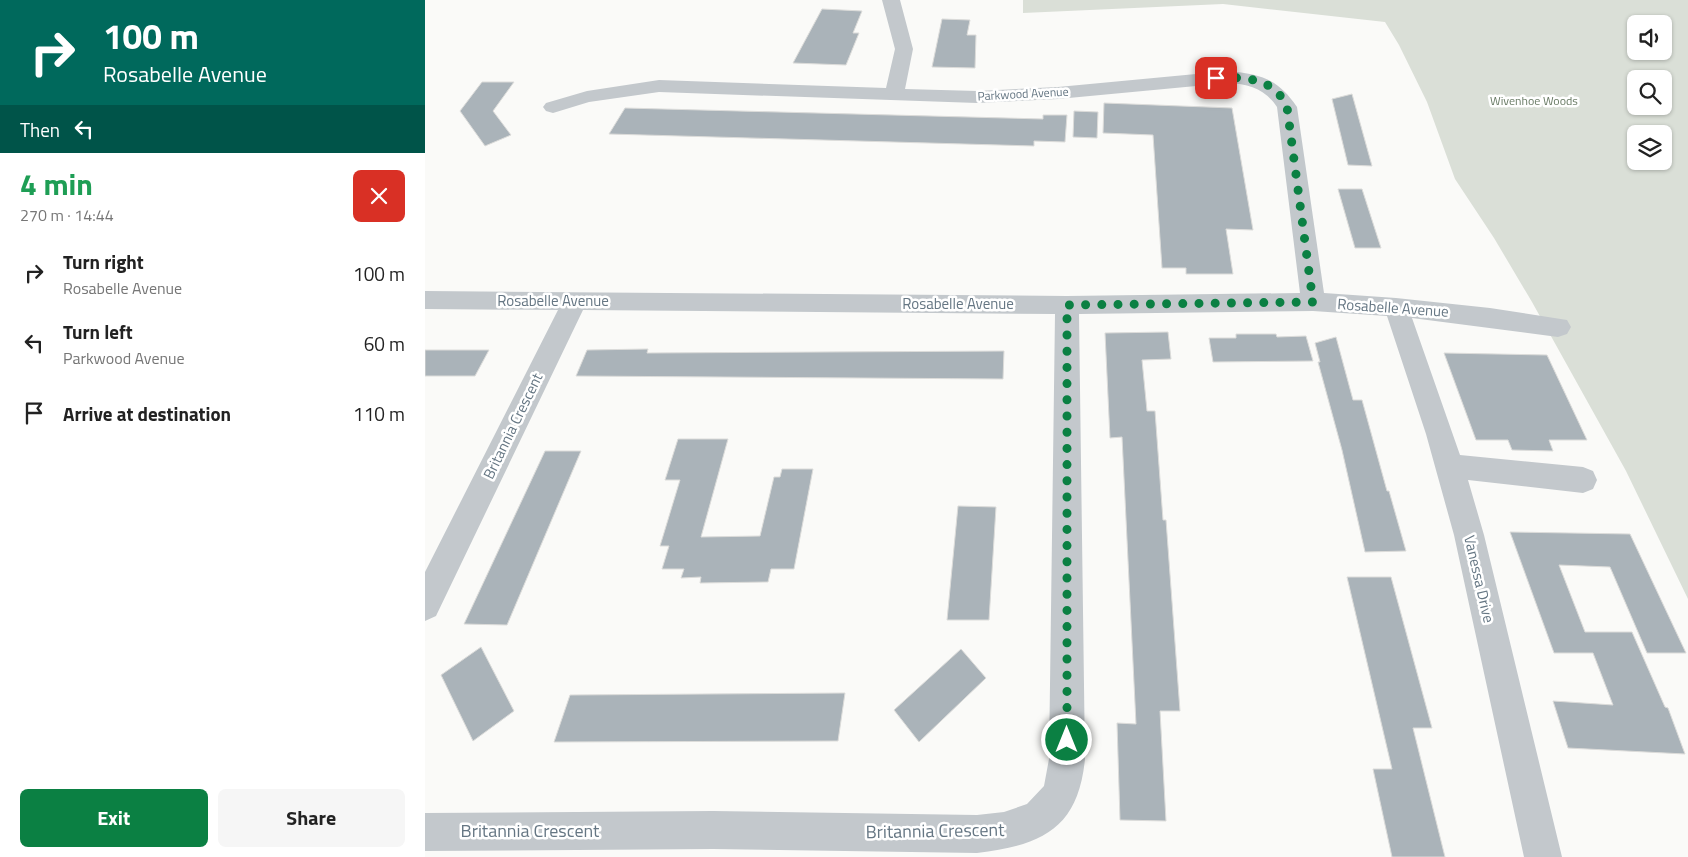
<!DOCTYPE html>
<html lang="en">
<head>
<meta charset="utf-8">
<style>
  :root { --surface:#fff; --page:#f6f6f6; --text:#222; --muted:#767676; --accent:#0b8043 }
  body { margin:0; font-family:"Titillium Web",sans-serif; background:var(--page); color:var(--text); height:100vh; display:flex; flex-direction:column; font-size:19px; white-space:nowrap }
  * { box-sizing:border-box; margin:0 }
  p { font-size:16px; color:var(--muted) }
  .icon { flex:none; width:28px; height:28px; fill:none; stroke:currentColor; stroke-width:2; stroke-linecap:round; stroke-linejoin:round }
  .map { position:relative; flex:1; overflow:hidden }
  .drawer { display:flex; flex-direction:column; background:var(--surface); width:425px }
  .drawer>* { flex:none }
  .top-card { background:#00695c; color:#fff; overflow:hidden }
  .buttons { position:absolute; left:1202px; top:15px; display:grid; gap:10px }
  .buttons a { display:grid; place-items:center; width:45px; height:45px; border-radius:8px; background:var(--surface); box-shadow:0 1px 4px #0004; font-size:25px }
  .pin { position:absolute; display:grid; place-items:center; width:42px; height:42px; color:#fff; margin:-21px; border-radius:10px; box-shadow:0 2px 8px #0006 }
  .me { position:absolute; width:55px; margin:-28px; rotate:0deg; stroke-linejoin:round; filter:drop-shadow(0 0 4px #0008) }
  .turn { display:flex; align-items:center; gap:18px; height:105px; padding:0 20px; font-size:22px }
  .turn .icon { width:65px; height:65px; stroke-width:2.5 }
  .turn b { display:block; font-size:35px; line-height:42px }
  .then { display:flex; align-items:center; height:48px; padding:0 20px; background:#0003; gap:10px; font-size:19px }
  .round { display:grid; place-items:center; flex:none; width:52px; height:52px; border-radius:8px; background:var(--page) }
  .overview { display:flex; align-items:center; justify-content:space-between; height:85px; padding:0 20px }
  h1 { font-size:30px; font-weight:700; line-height:38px; color:#1e9e55 }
  .primary-button { display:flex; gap:10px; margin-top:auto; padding:10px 20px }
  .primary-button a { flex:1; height:58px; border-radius:8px; background:var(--accent); color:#fff; font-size:20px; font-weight:700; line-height:58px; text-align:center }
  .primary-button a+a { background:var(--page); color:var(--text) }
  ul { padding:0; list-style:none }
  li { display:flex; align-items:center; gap:15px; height:70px; padding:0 20px }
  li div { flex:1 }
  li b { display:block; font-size:19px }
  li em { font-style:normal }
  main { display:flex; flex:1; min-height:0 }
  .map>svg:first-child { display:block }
  .green { fill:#dadfd7; fill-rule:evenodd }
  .building { fill:#aab3b9; stroke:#dcdcda }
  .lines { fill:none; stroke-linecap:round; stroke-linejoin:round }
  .minor { fill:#c3c8cc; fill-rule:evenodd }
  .route { stroke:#0b8043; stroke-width:9; stroke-dasharray:0 16.2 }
  .labels { text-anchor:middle; stroke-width:5; stroke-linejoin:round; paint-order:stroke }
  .far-street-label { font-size:12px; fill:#657683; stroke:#fff }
  .far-park-label { font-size:12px; fill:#687a64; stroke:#fff }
  .street-label { font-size:15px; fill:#657683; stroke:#fff }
  .near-street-label { font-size:18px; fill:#657683; stroke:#fff }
</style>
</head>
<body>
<main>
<section class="drawer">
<div class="top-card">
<div class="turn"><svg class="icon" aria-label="right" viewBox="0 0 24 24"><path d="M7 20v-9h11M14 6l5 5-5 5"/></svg><div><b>100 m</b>Rosabelle Avenue</div></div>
<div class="then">Then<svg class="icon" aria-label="left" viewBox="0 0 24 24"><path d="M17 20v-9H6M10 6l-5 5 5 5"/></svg></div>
</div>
<div class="overview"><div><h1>4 min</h1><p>270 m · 14:44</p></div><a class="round" style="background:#d93025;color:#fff"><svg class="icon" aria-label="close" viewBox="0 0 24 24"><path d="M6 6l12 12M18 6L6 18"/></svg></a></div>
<ul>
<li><svg class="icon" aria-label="right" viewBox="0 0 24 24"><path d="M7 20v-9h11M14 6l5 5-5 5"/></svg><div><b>Turn right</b><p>Rosabelle Avenue</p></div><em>100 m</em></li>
<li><svg class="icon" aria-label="left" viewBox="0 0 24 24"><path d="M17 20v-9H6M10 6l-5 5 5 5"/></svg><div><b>Turn left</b><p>Parkwood Avenue</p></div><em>60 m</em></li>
<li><svg class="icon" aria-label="arrive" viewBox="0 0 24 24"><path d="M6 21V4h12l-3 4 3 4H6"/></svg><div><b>Arrive at destination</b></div><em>110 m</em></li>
</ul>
<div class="primary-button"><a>Exit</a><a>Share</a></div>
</section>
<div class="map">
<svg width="1263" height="857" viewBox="0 0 1263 857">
  <rect width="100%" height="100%" fill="#fafaf8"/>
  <!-- green -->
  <path class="green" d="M598,0H1263V599L1201,471L1107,302L1069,238L1030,179L1002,102L974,45L960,22L798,4L598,13ZM1211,24H1239V51H1211ZM1211,79H1239V106H1211ZM1211,134H1239V161H1211Z"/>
  <!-- building -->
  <g class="building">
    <path d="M397,9L437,11L428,33H434L421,65L368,63Z"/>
    <path d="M517,19L545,20L542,35H551L550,68L507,67Z"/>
    <path d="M57,82H89L68,111L86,135L60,146L35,111Z"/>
    <path d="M927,94L947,166L923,165L907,99Z"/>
    <path d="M679,103L807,108L828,230L801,229L808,274H761V268H737L728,135L678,133Z"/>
    <path d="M200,108L618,119V115H642L640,142L609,141V146L184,134Z"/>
    <path d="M649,111L673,112L672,138L648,137Z"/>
    <path d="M913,189H937L956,248H930Z"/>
    <path d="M743,332L746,359L717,360L722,411H730L738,520H741L755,711H735L741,821L695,820L692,723L711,724L697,437L685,438L680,333Z"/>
    <path d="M811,334H851L852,337L881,336L888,361L788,362L784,338H811Z"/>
    <path d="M911,337L928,400H937L962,491H964L981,551L940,552L917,450L893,362H895L890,343Z"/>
    <path d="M223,349L222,353L579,351L578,379L151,376L162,350Z"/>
    <path d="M0,350H64L50,376H0Z"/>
    <path d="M1019,353L1122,355L1162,440H1124L1128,451L1087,450L1083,440H1051Z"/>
    <path d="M253,439H303L276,537L335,536L349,477H355L357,469H388L369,569H346L343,582L275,583L276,577L256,578L259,569H237L244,546H235L255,480H240Z"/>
    <path d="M120,451H156L82,625L39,624Z"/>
    <path d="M533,506L571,507L564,620H522Z"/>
    <path d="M1085,532L1205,534L1261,653H1222L1185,567L1134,565L1160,632H1207L1240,707L1243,708L1260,754L1143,748L1128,701L1188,705L1168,653H1129Z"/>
    <path d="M922,577H966L1007,728H988L1020,857H967L948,769H967Z"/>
    <path d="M56,647L89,711L48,741L16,675Z"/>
    <path d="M536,649L561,678L494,742L469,710Z"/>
    <path d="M420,693L413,741L129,742L145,695Z"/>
  </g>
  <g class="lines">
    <!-- minor -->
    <path class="minor" d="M457,0H475L488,49L480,89L552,91L633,87L803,71C836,74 853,79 872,107L899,293L971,298L1065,308L1142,320L1146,327L1142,334L1133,337L987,318L1035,455L1158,467L1168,471L1172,480L1168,489L1158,493L1043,480L1059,535L1137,857H1099L1029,535L1001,434L962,316L888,311L654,314L660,759C653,829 617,845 552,853L288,849L0,851V813L288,811L552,815L579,812L602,804L619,786L624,759L630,314L158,310L11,616L0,621V572L133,310L0,309V291L642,296L875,293L852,107C840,89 824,84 803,83L633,99L552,103L234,92L164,102L128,113L121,111L118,107L121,103L162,91L234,80L461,88L470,49Z"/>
  </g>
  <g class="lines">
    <!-- route -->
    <path class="route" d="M642,740V305L888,302L862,107C859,103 857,97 853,93C838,77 811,77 791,78"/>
  </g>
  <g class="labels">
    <!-- far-street labels -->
    <g class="far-street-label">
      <text transform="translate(598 94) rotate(-3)" y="4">Parkwood Avenue</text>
    </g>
    <!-- far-park labels -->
    <g class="far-park-label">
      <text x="1109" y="105">Wivenhoe Woods</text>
    </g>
    <!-- street labels -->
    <g class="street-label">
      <text x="128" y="306">Rosabelle Avenue</text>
      <text x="533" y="309">Rosabelle Avenue</text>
      <text transform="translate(968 308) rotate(4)" y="5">Rosabelle Avenue</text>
      <text transform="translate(88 426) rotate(-64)" y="5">Britannia Crescent</text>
      <text transform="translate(1054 579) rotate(77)" y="5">Vanessa Drive</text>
    </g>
    <!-- near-street labels -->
    <g class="near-street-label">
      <text x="105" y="837">Britannia Crescent</text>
      <text transform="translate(510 831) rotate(-1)" y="6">Britannia Crescent</text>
    </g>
  </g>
</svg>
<div class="buttons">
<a><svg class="icon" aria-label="sound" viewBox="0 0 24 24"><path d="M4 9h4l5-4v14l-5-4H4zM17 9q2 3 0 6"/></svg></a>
<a><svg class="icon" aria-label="search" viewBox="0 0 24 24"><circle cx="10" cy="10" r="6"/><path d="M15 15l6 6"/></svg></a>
<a><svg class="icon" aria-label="layers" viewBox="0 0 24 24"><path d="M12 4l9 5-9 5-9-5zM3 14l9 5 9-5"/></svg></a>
</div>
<div class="pin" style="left:791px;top:78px;background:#d93025"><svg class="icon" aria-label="arrive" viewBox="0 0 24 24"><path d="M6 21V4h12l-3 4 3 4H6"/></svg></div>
<svg class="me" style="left:642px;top:740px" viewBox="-20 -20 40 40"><circle r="17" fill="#0b8043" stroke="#fff" stroke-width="3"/><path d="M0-11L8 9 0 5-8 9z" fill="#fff"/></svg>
</div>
</main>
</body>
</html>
